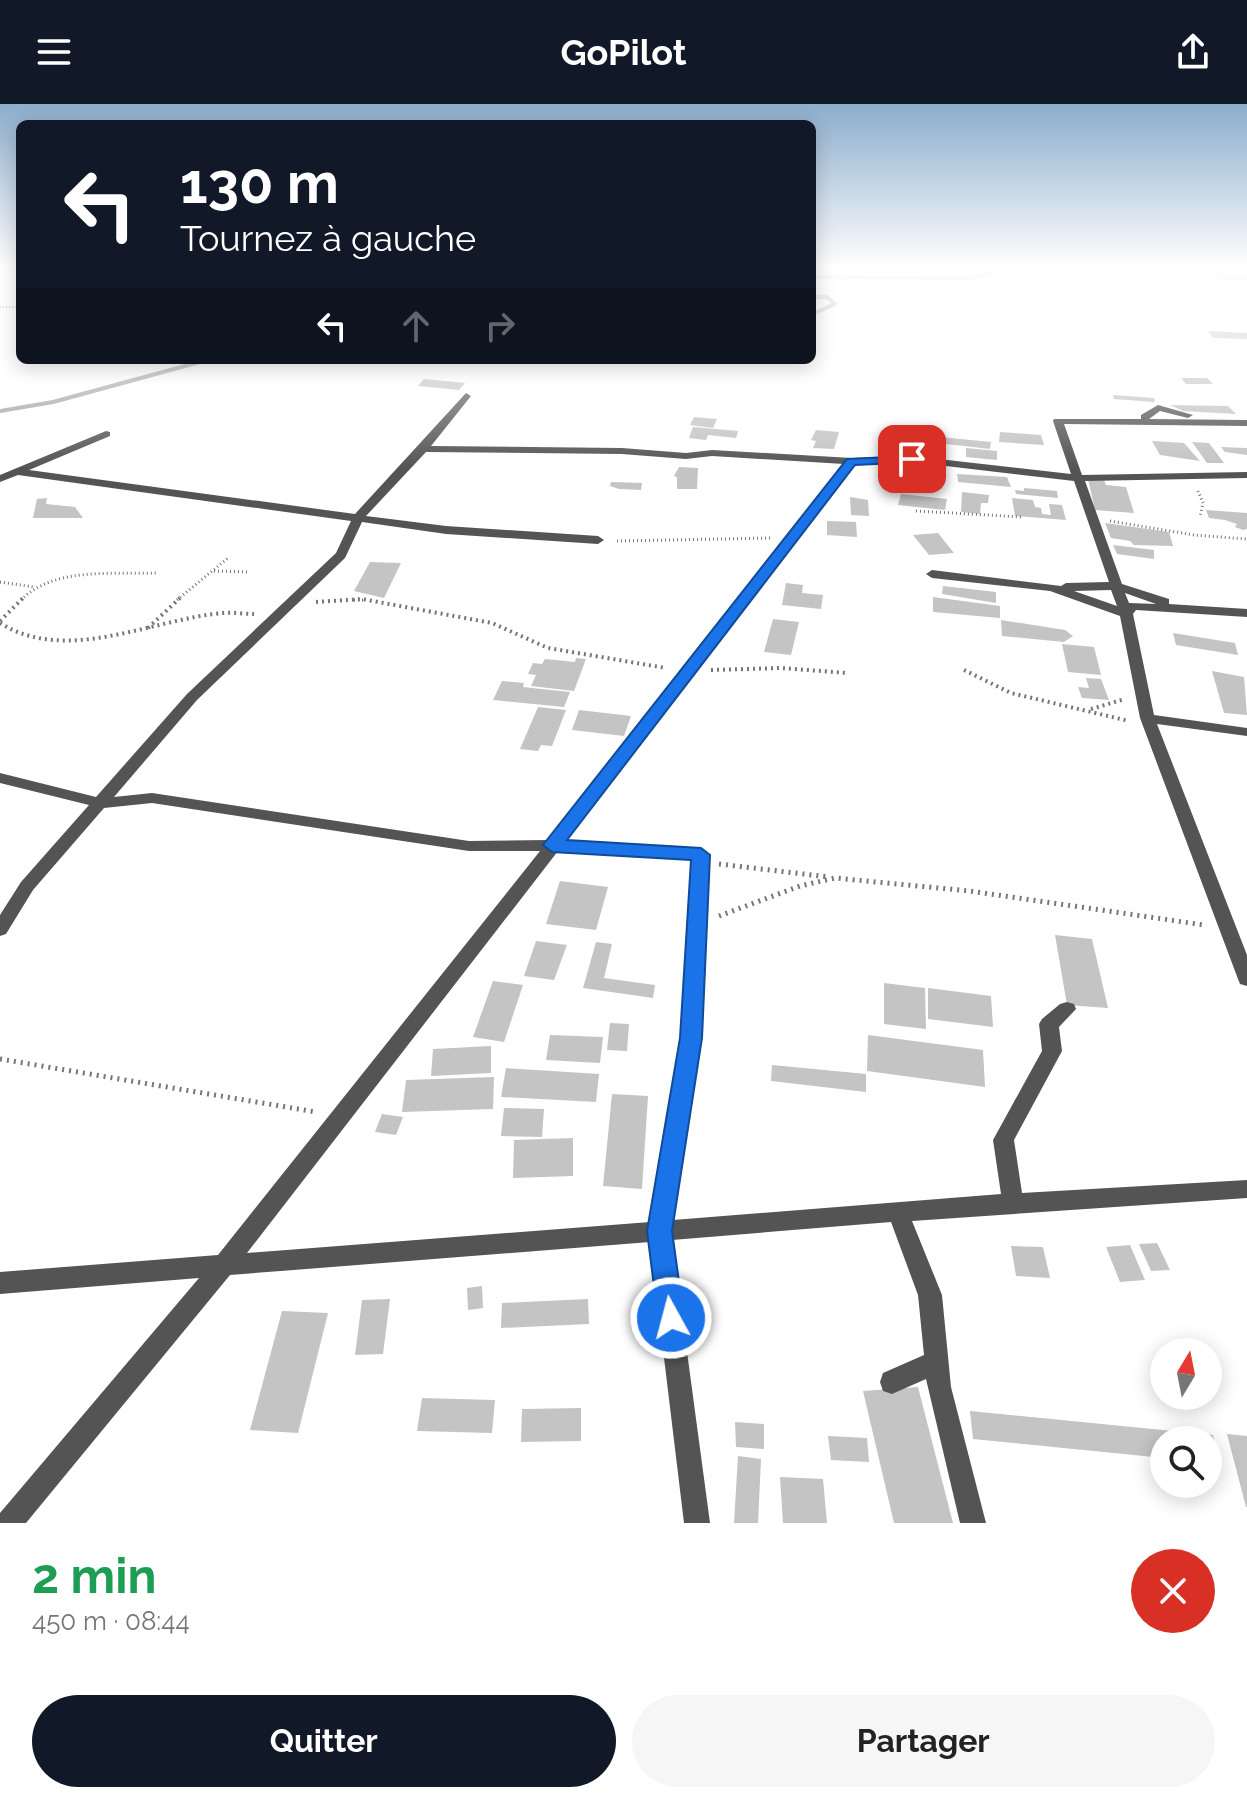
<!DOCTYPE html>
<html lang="fr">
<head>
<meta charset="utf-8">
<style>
  :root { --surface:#fff; --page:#f6f6f6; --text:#222; --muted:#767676; --accent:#111827 }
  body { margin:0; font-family:Raleway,sans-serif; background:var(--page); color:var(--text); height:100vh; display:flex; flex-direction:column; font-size:30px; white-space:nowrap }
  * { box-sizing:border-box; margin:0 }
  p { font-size:26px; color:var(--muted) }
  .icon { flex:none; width:44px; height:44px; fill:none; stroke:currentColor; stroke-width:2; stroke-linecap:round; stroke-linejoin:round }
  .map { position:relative; height:1419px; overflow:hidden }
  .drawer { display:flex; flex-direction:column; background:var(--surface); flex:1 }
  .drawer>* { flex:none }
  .banner { position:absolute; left:16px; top:16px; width:800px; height:244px; border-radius:12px; box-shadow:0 4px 20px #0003; background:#111827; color:#fff; overflow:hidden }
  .needle { width:52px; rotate:10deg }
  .controls { position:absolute; left:1150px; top:1234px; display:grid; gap:16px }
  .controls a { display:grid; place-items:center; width:72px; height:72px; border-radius:50%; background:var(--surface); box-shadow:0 4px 20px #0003; font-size:40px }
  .pin { position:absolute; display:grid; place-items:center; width:68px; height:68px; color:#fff; margin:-34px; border-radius:16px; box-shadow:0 4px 12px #0006 }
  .me { position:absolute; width:88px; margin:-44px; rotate:353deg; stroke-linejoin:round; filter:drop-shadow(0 0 6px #0008) }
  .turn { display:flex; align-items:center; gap:28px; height:168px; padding:0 32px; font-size:36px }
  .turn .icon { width:104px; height:104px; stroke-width:2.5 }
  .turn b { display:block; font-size:56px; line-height:68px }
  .lanes { display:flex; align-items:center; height:76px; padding:0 32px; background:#0003; justify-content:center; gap:40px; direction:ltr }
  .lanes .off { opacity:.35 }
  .round { display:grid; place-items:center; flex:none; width:84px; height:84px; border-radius:42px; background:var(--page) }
  .headline { display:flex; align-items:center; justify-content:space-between; height:136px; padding:0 32px }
  h1 { font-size:48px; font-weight:700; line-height:60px; color:#1e9e55 }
  .primary-button { display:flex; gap:16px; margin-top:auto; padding:16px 32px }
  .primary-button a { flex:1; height:92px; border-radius:48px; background:var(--accent); color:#fff; font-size:32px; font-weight:700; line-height:92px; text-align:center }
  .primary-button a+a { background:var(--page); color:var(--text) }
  header { display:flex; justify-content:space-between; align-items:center; height:104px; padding:0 32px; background:var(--accent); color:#fff; font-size:36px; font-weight:700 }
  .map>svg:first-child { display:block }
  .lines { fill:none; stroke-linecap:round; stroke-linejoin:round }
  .stream { stroke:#a2a2a2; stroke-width:4 }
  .building { fill:#c4c4c4 }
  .path-far3 { stroke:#767676; stroke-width:2; stroke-dasharray:1 2; stroke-linecap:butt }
  .path-far2 { stroke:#767676; stroke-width:3; stroke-dasharray:1 3; stroke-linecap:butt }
  .path-far1 { stroke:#767676; stroke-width:4; stroke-dasharray:2 4; stroke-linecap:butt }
  .path { stroke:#767676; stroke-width:5; stroke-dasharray:2 5; stroke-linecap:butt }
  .minor { fill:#545454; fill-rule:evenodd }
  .route { fill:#1a73e8; stroke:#114b97; stroke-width:2 }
</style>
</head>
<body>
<header><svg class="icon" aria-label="menu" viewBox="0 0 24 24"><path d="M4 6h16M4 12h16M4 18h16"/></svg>GoPilot<svg class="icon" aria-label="share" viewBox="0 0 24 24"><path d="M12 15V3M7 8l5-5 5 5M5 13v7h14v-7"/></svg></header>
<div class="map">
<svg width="1247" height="1419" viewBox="0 0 1247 1419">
  <rect width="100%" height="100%" fill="#fff"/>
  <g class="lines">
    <!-- stream -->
    <g class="stream">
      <path d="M812,173L972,174L1001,166"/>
      <path d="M812,193H827L835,200L812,210"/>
      <path d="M0,307L53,298L207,256"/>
    </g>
  </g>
  <!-- building -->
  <g class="building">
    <path d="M1215,170L1247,171V176L1217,175Z"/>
    <path d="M1208,227L1247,229V235L1213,234Z"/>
    <path d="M1181,274H1207L1213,280H1186Z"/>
    <path d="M424,275L465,279L459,286L418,282Z"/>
    <path d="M1113,291L1154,294L1155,298L1114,295Z"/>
    <path d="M1170,301L1228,302L1236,310L1183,307Z"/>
    <path d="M694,313L717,315L713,324L690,321Z"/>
    <path d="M693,323L738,327L736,334L708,331L706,336L689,334Z"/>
    <path d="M816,326L839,328L834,345L813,344L816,337L811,336Z"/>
    <path d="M1000,328L1041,331L1044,341L999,338Z"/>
    <path d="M930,332L991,338L990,345L929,338Z"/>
    <path d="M1152,337L1184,339L1200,357L1160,351Z"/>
    <path d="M1192,338L1209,339L1224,359H1207Z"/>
    <path d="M1221,343L1247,344V351L1225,348Z"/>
    <path d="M966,344L997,347V356L966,353Z"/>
    <path d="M679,363L698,364L697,385H677V373L674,372Z"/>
    <path d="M957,370L1007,373L1011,383L958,378Z"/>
    <path d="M892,373L908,379L903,388H893Z"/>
    <path d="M1088,375L1104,376L1106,381L1126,383L1134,409L1095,406Z"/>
    <path d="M611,378L642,379L641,386L619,385L610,382Z"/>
    <path d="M1024,384L1057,387L1058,394L1016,390L1015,386L1024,387Z"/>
    <path d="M962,388L989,391L988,399H981L980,410L961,408Z"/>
    <path d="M901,390L947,395L945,406L898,401Z"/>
    <path d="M850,393L868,396L869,412L851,411Z"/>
    <path d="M47,394L46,400L75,403L83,414H33L37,395Z"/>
    <path d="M1012,394L1033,396L1035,403L1041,404L1042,410L1051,411L1049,400L1062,401L1066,416L1015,412Z"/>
    <path d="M1206,406L1247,409V425L1243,426L1235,423L1237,420L1225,416L1209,414Z"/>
    <path d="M827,417L856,418L857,433L827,431Z"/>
    <path d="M1105,419L1169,428L1173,442L1134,441L1130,437L1111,434Z"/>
    <path d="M938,429L954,449L929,451L913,431Z"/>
    <path d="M1113,441L1154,446V455L1117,450Z"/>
    <path d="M370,458L401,459L384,494L354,487Z"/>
    <path d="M786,479L803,481L802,489L823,491L821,505L782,501Z"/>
    <path d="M943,482L996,488V499L942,490Z"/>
    <path d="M933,493L1000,502V514L933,508Z"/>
    <path d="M773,515L799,518L791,551L764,548Z"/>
    <path d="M1001,516L1065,526L1073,532L1064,538L1002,532Z"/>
    <path d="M1173,529L1235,539L1238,551L1176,541Z"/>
    <path d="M1062,540L1094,543L1101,571L1068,568Z"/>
    <path d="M576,554L586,555L574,587L531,582L536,571L528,570L533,559L542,560L545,555L575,558Z"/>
    <path d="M1212,567L1244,573L1247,611L1224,609Z"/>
    <path d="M1086,574L1101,575L1109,596L1082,594L1078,583L1089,584Z"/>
    <path d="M502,577L524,579L523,583L570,588L564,603L493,596Z"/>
    <path d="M538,603L566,606L552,642L541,641L538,647L520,645Z"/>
    <path d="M579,606L631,612L624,632L572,626Z"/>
    <path d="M560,777L608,783L596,826L546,820Z"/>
    <path d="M1055,831L1092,835L1108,904L1067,901Z"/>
    <path d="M536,837L567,841L554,876L524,872Z"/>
    <path d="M596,838L612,840L604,874L655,881L653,894L583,884Z"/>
    <path d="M493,877L523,881L504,938L473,933Z"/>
    <path d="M884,879L925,884L926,925L884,920Z"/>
    <path d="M928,884L991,892L993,923L928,915Z"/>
    <path d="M610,919L629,920L627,947L607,946Z"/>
    <path d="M550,931L603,933L600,959L546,956Z"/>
    <path d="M868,931L983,946L985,983L867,967Z"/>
    <path d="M491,942V969L431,972L433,945Z"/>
    <path d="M772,961L866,970V988L771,977Z"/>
    <path d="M506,964L599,970L596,998L501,993Z"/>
    <path d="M494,973L493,1005L402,1008L406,976Z"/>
    <path d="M612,990L648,992L642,1085L603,1082Z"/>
    <path d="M504,1004L544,1005L542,1033L501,1032Z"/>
    <path d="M382,1010L403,1013L396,1031L375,1028Z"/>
    <path d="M573,1034V1072L513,1074L514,1036Z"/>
    <path d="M1157,1139L1170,1166L1151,1167L1139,1140Z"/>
    <path d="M1130,1141L1145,1176L1120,1178L1106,1143Z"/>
    <path d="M1011,1142L1043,1143L1050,1174L1016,1172Z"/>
    <path d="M482,1182L483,1204L468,1206L467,1184Z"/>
    <path d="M390,1195L383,1250L355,1251L362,1196Z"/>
    <path d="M588,1195L589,1220L501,1224L502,1199Z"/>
    <path d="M282,1207L328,1209L298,1329L250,1326Z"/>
    <path d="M918,1283L953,1419H894L863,1287Z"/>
    <path d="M422,1294L495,1296L492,1329L417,1327Z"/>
    <path d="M581,1304V1337L521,1338L522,1305Z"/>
    <path d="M970,1307L1213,1331L1220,1360L1208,1359V1336H1164V1354L973,1335Z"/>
    <path d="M735,1318L764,1320V1345L736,1343Z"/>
    <path d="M1227,1330L1247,1332V1403H1246Z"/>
    <path d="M828,1332L867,1334L869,1358L831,1356Z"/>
    <path d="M738,1352L761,1355L758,1419H734Z"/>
    <path d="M780,1373L823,1375L827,1419H783Z"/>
  </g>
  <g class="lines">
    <!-- path-far3 -->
    <path class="path-far3" d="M0,203H20"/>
    <!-- path-far2 -->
    <g class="path-far2">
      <path d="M1198,387L1203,399L1200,412"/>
      <path d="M916,407L1023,413"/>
      <path d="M1110,417L1194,431L1247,435"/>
      <path d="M617,437L772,434"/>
      <path d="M214,467L250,468"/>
      <path d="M0,478L34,483"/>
      <path d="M21,496C55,462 113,471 157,469"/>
      <path d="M177,496L228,454"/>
      <path d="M354,496H365"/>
    </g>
    <!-- path-far1 -->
    <g class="path-far1">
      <path d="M316,498L362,495L492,519L548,544L666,564"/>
      <path d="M0,517L23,494"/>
      <path d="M0,519C67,561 152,515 223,509C233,508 244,510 254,510"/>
      <path d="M148,524L180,494"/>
      <path d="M711,566L781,564L847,569"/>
      <path d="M964,566L1011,589L1129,617"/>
      <path d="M1091,605L1125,595"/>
    </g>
    <!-- path -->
    <g class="path">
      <path d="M719,760L829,773"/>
      <path d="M719,812L800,782L835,774L970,787L1204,821"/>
      <path d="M0,955L316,1008"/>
    </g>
    <!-- minor -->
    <path class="minor" d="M466,289L471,292L431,342L622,344L686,349L712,346L852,354L912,352L1071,370L1053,317L1054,315H1141V311L1158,301L1193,311L1188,314L1160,307L1149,315L1247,316V322L1064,320L1082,371L1247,368V374L1085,377L1122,480L1169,495V500L1247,505V513L1136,506L1133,510L1154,611L1247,624V632L1157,620L1247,851V882L1240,880L1238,875L1140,614L1120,512L1050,487L932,474L926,470L932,466L1061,482L1066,479L1109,478L1074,377L912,358L855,360L566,736L701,745L709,751L701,934L673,1116L1001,1090L993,1036L1042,947L1039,920L1042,915L1060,900L1067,898L1074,900L1076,905L1059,923L1062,947L1014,1036L1022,1089L1247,1076V1094L912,1117L942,1191L951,1283L986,1419H960L926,1275L892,1290L883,1287L880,1278L883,1269L924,1251L918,1191L891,1118L672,1136L710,1419H684L650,1138L230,1171L26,1419H0V1409L199,1174L0,1190V1168L218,1151L540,747H469L152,699L104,704L33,786L6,830L0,832V811L21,778L89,701L0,679V669L96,693L187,590L336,449L351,417L18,371L0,378V371L106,327L110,328V332L29,366L355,410ZM426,348L622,350L686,355L712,352L844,360L548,736L469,737L152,689L114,693L197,596L345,454L362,418L446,430L598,440L604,436L598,432L446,422L366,412ZM1111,486L1117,502L1074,487ZM1125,489L1156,500L1129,499ZM558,747L692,756L681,934L650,1118L247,1149Z"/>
  </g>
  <!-- sky -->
  <linearGradient id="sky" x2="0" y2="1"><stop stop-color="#8cadcc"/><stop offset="0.45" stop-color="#fff"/><stop offset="1" stop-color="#fff" stop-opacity="0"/></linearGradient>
  <rect width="1247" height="365" fill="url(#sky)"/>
  <!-- route -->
  <path class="route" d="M912,352L918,355L916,358L855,361L567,736L701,744L710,751L702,934L672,1127L684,1214L681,1223L671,1227L661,1223L658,1214L647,1127L680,934L691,756L552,748L543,741L847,355Z"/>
</svg>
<div class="controls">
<a><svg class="needle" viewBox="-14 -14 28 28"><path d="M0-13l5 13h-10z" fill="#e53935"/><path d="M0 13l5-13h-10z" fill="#767676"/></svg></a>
<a><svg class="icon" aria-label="search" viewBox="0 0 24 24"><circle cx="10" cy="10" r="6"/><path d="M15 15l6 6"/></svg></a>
</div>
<div class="pin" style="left:912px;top:355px;background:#d93025"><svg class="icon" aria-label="arrive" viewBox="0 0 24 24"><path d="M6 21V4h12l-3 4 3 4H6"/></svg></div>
<svg class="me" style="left:671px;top:1214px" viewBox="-20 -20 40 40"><circle r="17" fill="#1a73e8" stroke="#fff" stroke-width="3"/><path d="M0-11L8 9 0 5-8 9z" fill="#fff"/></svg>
<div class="banner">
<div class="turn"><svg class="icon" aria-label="left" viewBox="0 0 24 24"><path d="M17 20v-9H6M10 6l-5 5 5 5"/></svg><div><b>130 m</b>Tournez à gauche</div></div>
<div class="lanes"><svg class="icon" aria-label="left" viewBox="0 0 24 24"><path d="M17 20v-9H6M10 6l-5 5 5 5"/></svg><svg class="icon off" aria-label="ahead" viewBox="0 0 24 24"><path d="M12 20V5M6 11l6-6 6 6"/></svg><svg class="icon off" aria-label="right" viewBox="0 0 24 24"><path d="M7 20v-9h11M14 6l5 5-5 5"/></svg></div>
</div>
</div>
<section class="drawer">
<div class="headline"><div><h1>2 min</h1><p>450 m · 08:44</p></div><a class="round" style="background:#d93025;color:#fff"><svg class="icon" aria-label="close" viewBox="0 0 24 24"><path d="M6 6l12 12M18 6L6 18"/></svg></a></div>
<div class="primary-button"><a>Quitter</a><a>Partager</a></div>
</section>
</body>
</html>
